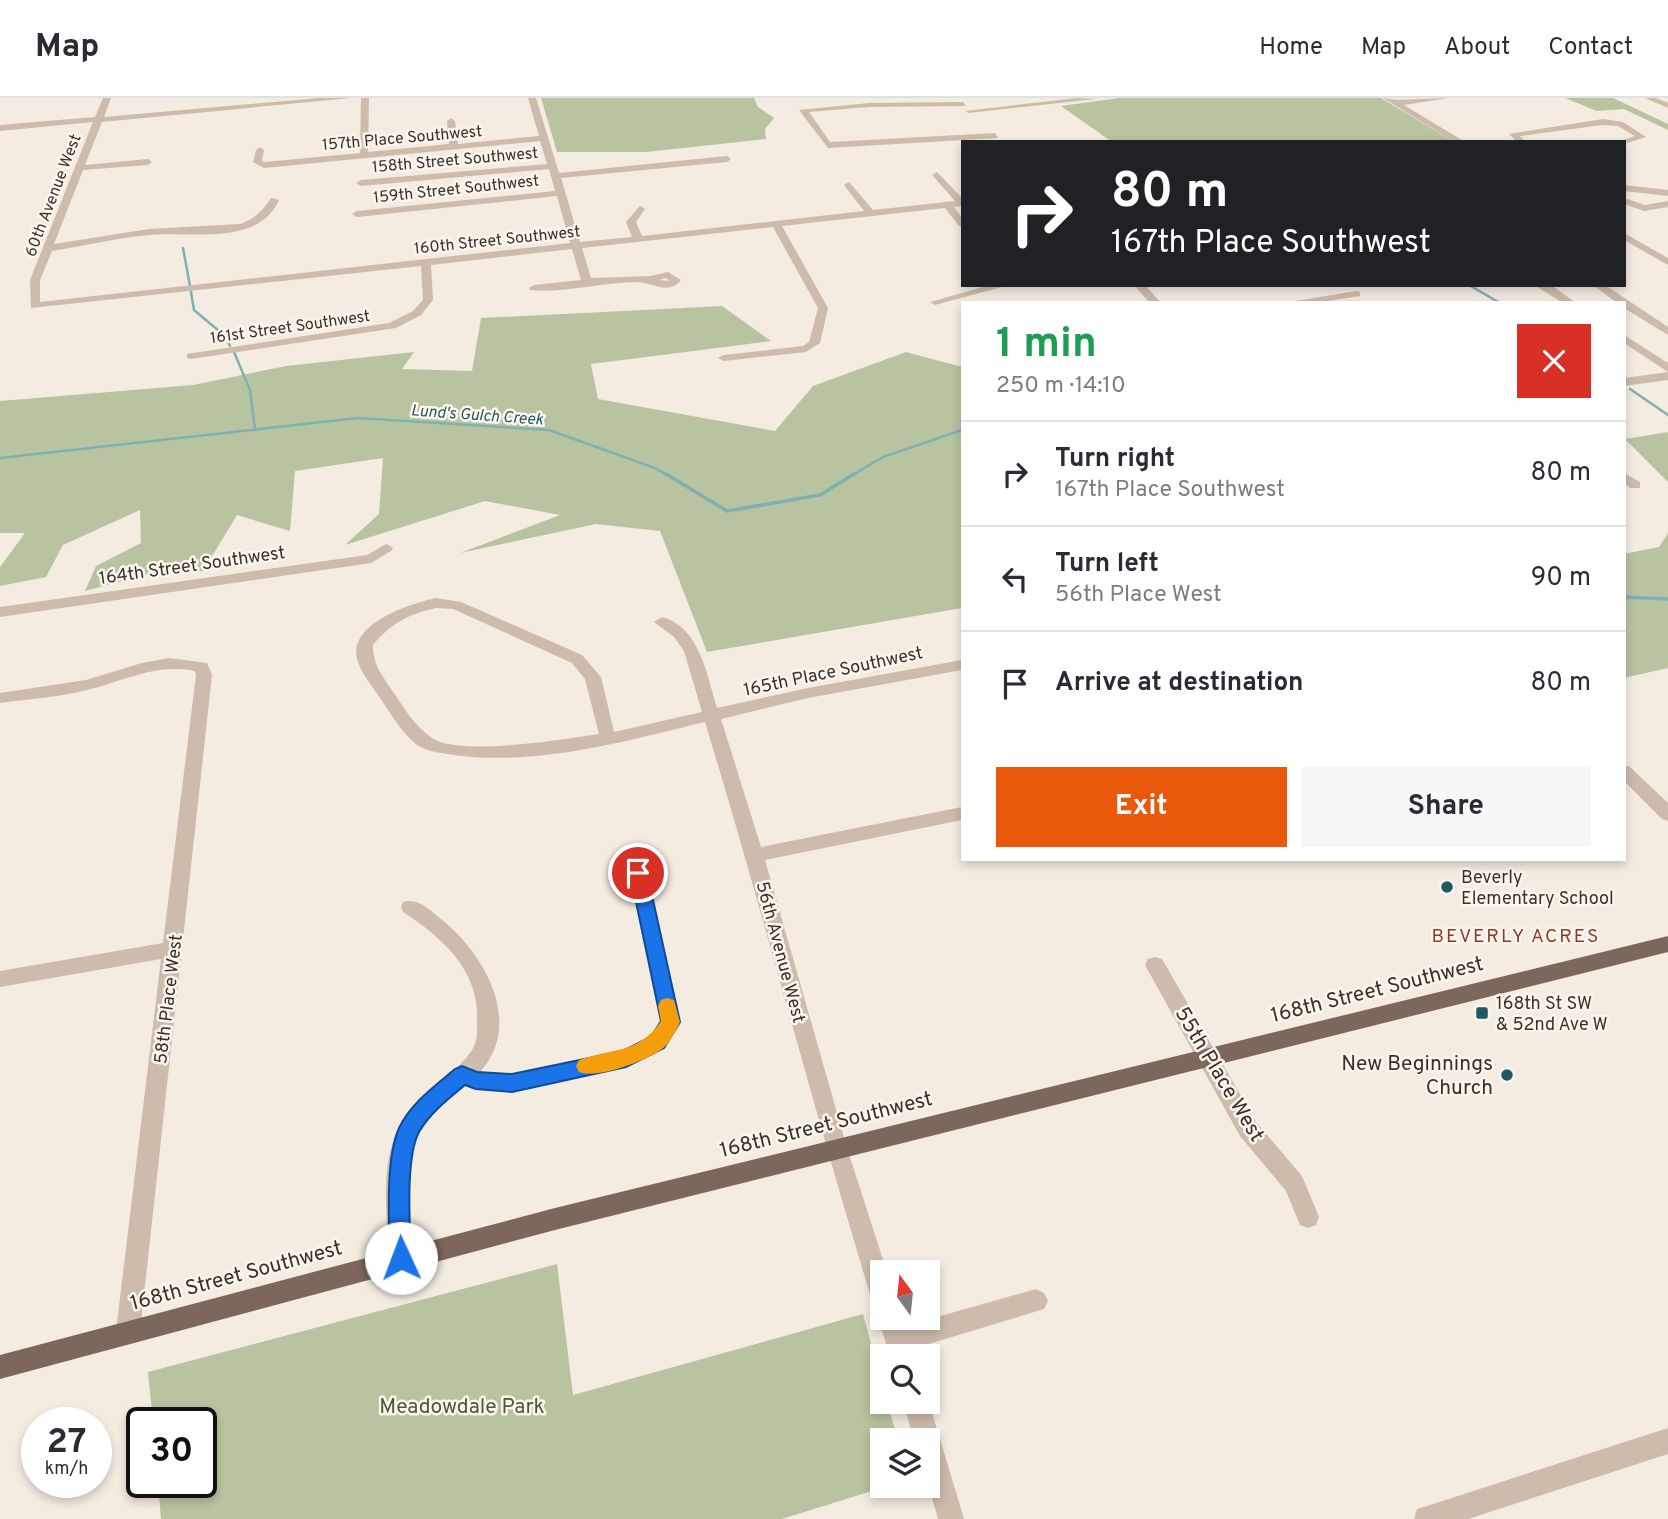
<!DOCTYPE html>
<html lang="en">
<head>
<meta charset="utf-8">
<style>
  :root { --surface:#fff; --page:#f7f7f7; --text:#2b2b33; --muted:#7c7c81; --line:#e1e1e2; --accent:#ea580c }
  body { margin:0; font-family:Overpass,sans-serif; background:var(--page); color:var(--text); height:100vh; display:flex; flex-direction:column; font-size:26px; white-space:nowrap }
  * { box-sizing:border-box; margin:0 }
  p { font-size:23px; color:var(--muted) }
  .icon { flex:none; width:38px; height:38px; fill:none; stroke:currentColor; stroke-width:2; stroke-linecap:round; stroke-linejoin:round }
  .map { position:relative; flex:1; overflow:hidden }
  .drawer { position:absolute; left:961px; top:203px; width:665px; height:560px; display:flex; flex-direction:column; background:var(--surface); border-radius:0px; box-shadow:0 4px 10px #0003 }
  .drawer>* { flex:none }
  .banner { position:absolute; left:961px; top:42px; width:665px; height:147px; border-radius:0px; box-shadow:0 4px 10px #0003; background:#202124; color:#fff; overflow:hidden }
  .needle { width:46px; rotate:345deg }
  .tools { position:absolute; left:870px; top:1162px; display:grid; gap:14px }
  .tools a { display:grid; place-items:center; width:70px; height:70px; border-radius:0px; background:var(--surface); box-shadow:0 4px 10px #0003; font-size:35px }
  .speed { position:absolute; left:21px; top:1309px; display:flex; gap:14px; font-size:35px; font-weight:700; text-align:center }
  .speed>* { display:grid; place-content:center; width:91px; height:91px; border-radius:50%; background:var(--surface); box-shadow:0 4px 10px #0003; line-height:1 }
  .speed small { font-size:18px; font-weight:400 }
  .speed .limit { border:4px solid #111; border-radius:10px; background:#fff; color:#111 }
  .pin { position:absolute; display:grid; place-items:center; width:60px; height:60px; color:#fff; margin:-30px; border:4px solid #fff; border-radius:50%; box-shadow:0 2px 7px #0007 }
  .me { position:absolute; width:77px; margin:-38px; rotate:358deg; stroke-linejoin:round; filter:drop-shadow(0 0 5px #0008) }
  .turn { display:flex; align-items:center; gap:24px; height:147px; padding:0 35px; font-size:32px }
  .turn .icon { width:91px; height:91px; stroke-width:2.5 }
  .turn b { display:block; font-size:49px; line-height:60px }
  .round { display:grid; place-items:center; flex:none; width:74px; height:74px; border-radius:0px; background:var(--page) }
  .headline { display:flex; align-items:center; justify-content:space-between; height:119px; padding:0 35px }
  h1 { font-size:42px; font-weight:700; line-height:52px; color:#1e9e55 }
  .cta { display:flex; gap:14px; margin-top:auto; padding:14px 35px }
  .cta a { flex:1; height:80px; border-radius:0px; background:var(--accent); color:#fff; font-size:28px; font-weight:700; line-height:80px; text-align:center }
  .cta a+a { background:var(--page); color:var(--text) }
  ul { padding:0; list-style:none }
  li { display:flex; align-items:center; gap:21px; height:105px; padding:0 35px; border-top:2px solid var(--line) }
  li div { flex:1 }
  li b { display:block; font-size:26px }
  li em { font-style:normal }
  header { display:flex; align-items:center; gap:42px; box-sizing:border-box; height:98px; padding:0 35px; background:var(--surface); border-bottom:2px solid var(--line) }
  header strong { font-size:33px }
  nav { display:flex; gap:38px; margin-inline-start:auto; font-size:24px }
  .map>svg:first-child { display:block }
  .green { fill:#b8c4a0 }
  .lines { fill:none; stroke-linecap:round; stroke-linejoin:round }
  .stream-far1 { stroke:#7fb0b2; stroke-width:2.5 }
  .stream { stroke:#7fb0b2; stroke-width:3.5 }
  .minor { fill:#cdbbac; fill-rule:evenodd }
  .major { fill:#7d675c; fill-rule:evenodd }
  .route { fill:#1a73e8; stroke:#114b97; stroke-width:2 }
  .slow { fill:#f59e0b }
  .poi-dot { fill:#1f5a5e; stroke:#fbf5ee; stroke-width:2.5 }
  .labels { text-anchor:middle; stroke-width:5; stroke-linejoin:round; paint-order:stroke }
  .far-street-label { font-size:16px; fill:#3b302b; stroke:#fbf5ee }
  .far-water-label { font-size:16px; font-style:italic; fill:#1f5a5e; stroke:#fbf5ee }
  .street-label { font-size:18px; fill:#3b302b; stroke:#fbf5ee }
  .poi-label { font-size:18px; fill:#3b302b; stroke:#fbf5ee; text-anchor:start }
  .neighbourhood-label { font-size:19px; letter-spacing:2px; fill:#8c3b22; stroke:#fbf5ee }
  .near-street-label { font-size:21px; fill:#3b302b; stroke:#fbf5ee }
  .near-poi-label { font-size:21px; fill:#3b302b; stroke:#fbf5ee; text-anchor:end }
  .near-park-label { font-size:21px; fill:#4a5a2e; stroke:#fbf5ee }
</style>
</head>
<body>
<header>
<strong>Map</strong>
<nav><a>Home</a><a>Map</a><a>About</a><a>Contact</a></nav>
</header>
<div class="map">
<svg width="1668" height="1421" viewBox="0 0 1668 1421">
  <rect width="100%" height="100%" fill="#f4ebe1"/>
  <!-- green -->
  <g class="green">
    <path d="M541,0H754L758,9L774,20L765,31L766,41L646,54H557Z"/>
    <path d="M1119,0H1381L1454,44H1112L1061,8Z"/>
    <path d="M1565,0H1613L1668,26V32L1624,11L1597,13Z"/>
    <path d="M722,208L771,243L591,266L598,301L775,333L813,288L906,254L962,269V510L707,554L660,433L596,426L460,455L560,417L485,403L345,447L379,416L383,360L295,373L290,433L237,417L203,473L156,474L85,493L96,468L141,445L140,412L63,447L46,479L0,488V469L25,435H0V303L193,287L286,268L414,254L402,271L472,273L481,220Z"/>
    <path d="M1668,334V384L1625,341Z"/>
    <path d="M1668,435V570L1624,580V456L1659,449Z"/>
    <path d="M557,1166L573,1297L863,1216L882,1286V1304H887L898,1342H882V1388H888L782,1421H161L158,1384H201V1325H153L148,1274Z"/>
  </g>
  <g class="lines">
    <!-- stream-far1 -->
    <g class="stream-far1">
      <path d="M183,150L190,188"/>
      <path d="M1469,187L1500,205"/>
      <path d="M191,194L194,212L225,238L230,248"/>
      <path d="M234,254L250,292L255,332"/>
      <path d="M1630,291L1668,317"/>
      <path d="M0,360L358,320L549,332L655,370L669,378"/>
      <path d="M851,378L883,359L962,332"/>
    </g>
    <!-- stream -->
    <g class="stream">
      <path d="M666,376L727,413L820,397L854,376"/>
      <path d="M1624,499L1668,501"/>
    </g>
    <!-- minor -->
    <g class="minor">
      <path d="M103,0H111L104,19L319,0H351L102,24L85,67L148,61L152,64L148,67L83,72L54,146L149,131L240,126C254,121 263,113 271,100L279,102C258,149 190,133 149,137C117,140 84,148 52,153L40,182V204L570,145L557,98L357,119L352,116L357,113L555,93L549,71L361,88L356,85L361,82L547,66L540,43L264,70L253,64L256,52L260,49L264,52L262,63L265,64L360,55L361,0H369L368,54L449,46L447,23L451,20L455,23L458,46L539,38L528,0H536L559,75L727,58L731,61L727,64L561,80L580,144L632,139L626,124L640,108L645,111L636,124L642,138L864,113L844,87L849,84L873,112L955,103L932,77L937,74L962,100V108L954,109L962,120V129L959,128L945,110L782,128L828,210L820,245L806,254L724,263L718,260L724,257L803,248L809,244L818,210L773,129L582,150L591,180L651,178L668,174L681,182C668,198 652,184 636,184C604,184 558,196 530,192L529,190L534,187L581,182L572,151L431,167L433,202L421,217L396,230L191,261L187,260V256L389,225L413,213L423,202L421,168L31,210L30,182L93,24L0,33V27L95,19ZM666,180L670,183L659,182Z"/>
      <path d="M1077,0L1096,1L969,15L965,13Z"/>
      <path d="M1383,0L1397,2L1448,0L1404,7L1465,44H1454Z"/>
      <path d="M1645,0H1656L1668,5V10Z"/>
      <path d="M963,4L966,8L869,9L809,14L830,44L995,35L998,40L828,50L799,12L869,5Z"/>
      <path d="M1603,21L1623,24L1646,39L1624,46L1617,44L1635,38L1618,28L1603,27L1520,38L1526,44H1517L1509,36Z"/>
      <path d="M1624,87L1668,92V98L1624,93Z"/>
      <path d="M1624,100L1645,107L1668,103V109L1644,113L1624,106Z"/>
      <path d="M1624,135L1668,160V167L1624,142Z"/>
      <path d="M990,187H1009L935,207L930,204Z"/>
      <path d="M1134,187H1145L1161,205H1150Z"/>
      <path d="M1534,187L1554,189L1576,205H1563Z"/>
      <path d="M1593,187H1605L1668,229V237L1624,210V205H1617Z"/>
      <path d="M1356,193L1360,194V198L1315,205H1284Z"/>
      <path d="M1624,237L1668,265V274L1624,245Z"/>
      <path d="M1668,274V282L1624,288V280Z"/>
      <path d="M1624,375L1640,384V390H1630L1624,385Z"/>
      <path d="M386,446L393,450L391,453L371,465L0,519V509L367,457Z"/>
      <path d="M436,500L461,504L582,557L601,579L614,634L702,614L684,553L674,539L654,524L662,519C700,529 707,578 717,610L808,590L962,562V572L808,600L721,621L761,749L962,709V722L765,762L847,1050L887,1174H882V1208L874,1204L870,1196C812,1006 763,814 705,624C618,645 521,673 431,653C411,649 397,625 386,609C378,595 363,579 358,564C345,526 410,506 436,500ZM436,510L453,511L572,565L585,581L599,636C564,641 460,659 432,640C415,628 405,612 394,595C382,577 373,568 373,547C391,525 409,516 436,510Z"/>
      <path d="M169,560L207,565L212,577L140,1233L137,1242L128,1245L119,1242L116,1233L161,861L0,889V873L163,845L196,577L195,573C156,565 124,583 87,592C59,599 29,601 0,605V595L86,582L142,565Z"/>
      <path d="M1624,667L1630,669L1668,705V723L1662,721L1624,683Z"/>
      <path d="M636,759L642,761L645,766L680,924L664,950L626,969L512,994L476,992L465,988C450,1001 433,1014 422,1030C400,1062 410,1123 413,1160L409,1168L401,1172L393,1168L389,1160C387,1117 379,1067 400,1027C416,996 450,982 470,955C478,945 477,935 477,924C480,873 443,840 403,814L401,809L403,804C416,800 427,809 436,817C481,850 526,923 480,974L512,976L622,952L650,938L660,923L627,766L630,761Z"/>
      <path d="M1155,859L1162,861L1256,1024L1302,1078L1319,1119L1316,1127L1308,1130L1300,1127L1286,1093L1240,1038L1145,867L1148,861Z"/>
      <path d="M1036,1191L1044,1195L1048,1203L1044,1211L912,1251L914,1258H890L878,1220L881,1211L882,1220H902L905,1228Z"/>
      <path d="M928,1301L964,1421H938L928,1386V1342H914L903,1304H928Z"/>
      <path d="M1668,1330V1356L1468,1421H1414L1417,1411L1427,1408Z"/>
    </g>
    <!-- major -->
    <path class="major" d="M1668,838V854L555,1132L0,1281V1257L555,1110Z"/>
  </g>
  <!-- route -->
  <path class="route" d="M638,769L644,770L647,775L680,924L664,950L626,969L512,994L476,991L465,987C448,1001 430,1015 419,1034C405,1060 410,1130 411,1160L408,1168L401,1171L393,1168L390,1160C389,1125 385,1062 399,1030C411,1005 435,988 455,971L462,968L477,974L512,976L623,953L651,939L661,923L630,775L632,770Z"/>
  <!-- slow -->
  <path class="slow" d="M667,900L674,902L680,924C676,933 669,946 662,951C645,963 599,981 579,974L576,968L579,962C612,950 639,956 661,923L658,908L661,902Z"/>
  <!-- markers -->
  <g class="poi-dot">
    <circle cx="1447" cy="789" r="7"/>
    <rect x="1475" y="908" width="14" height="14" rx="3.5"/>
    <circle cx="1507" cy="977" r="7"/>
  </g>
  <g class="labels">
    <!-- far-street labels -->
    <g class="far-street-label">
      <text transform="translate(402 39) rotate(-5)" y="6">157th Place Southwest</text>
      <text transform="translate(455 61) rotate(-5)" y="6">158th Street Southwest</text>
      <text transform="translate(456 90) rotate(-6)" y="6">159th Street Southwest</text>
      <text transform="translate(52 97) rotate(-69)" y="6">60th Avenue West</text>
      <text transform="translate(497 141) rotate(-6)" y="6">160th Street Southwest</text>
      <text transform="translate(290 228) rotate(-8)" y="6">161st Street Southwest</text>
    </g>
    <!-- far-water labels -->
    <g class="far-water-label">
      <text transform="translate(477 316) rotate(4)" y="6">Lund's Gulch Creek</text>
    </g>
    <!-- street labels -->
    <g class="street-label">
      <text transform="translate(192 467) rotate(-8)" y="6">164th Street Southwest</text>
      <text transform="translate(833 573) rotate(-12)" y="6">165th Place Southwest</text>
      <text transform="translate(781 854) rotate(75)" y="6">56th Avenue West</text>
      <text transform="translate(168 901) rotate(-83)" y="6">58th Place West</text>
    </g>
    <!-- poi labels -->
    <g class="poi-label">
      <text x="1461" y="785">Beverly<tspan x="1461" dy="21">Elementary School</tspan></text>
      <text x="1496" y="911">168th St SW<tspan x="1496" dy="21">&amp; 52nd Ave W</tspan></text>
    </g>
    <!-- neighbourhood labels -->
    <g class="neighbourhood-label">
      <text x="1516" y="844">BEVERLY ACRES</text>
    </g>
    <!-- near-street labels -->
    <g class="near-street-label">
      <text transform="translate(1377 891) rotate(-14)" y="7">168th Street Southwest</text>
      <text transform="translate(1220 976) rotate(59)" y="7">55th Place West</text>
      <text transform="translate(826 1026) rotate(-14)" y="7">168th Street Southwest</text>
      <text transform="translate(236 1177) rotate(-15)" y="7">168th Street Southwest</text>
    </g>
    <!-- near-poi labels -->
    <g class="near-poi-label">
      <text x="1493" y="972">New Beginnings<tspan x="1493" dy="24">Church</tspan></text>
    </g>
    <!-- near-park labels -->
    <g class="near-park-label">
      <text x="462" y="1315">Meadowdale Park</text>
    </g>
  </g>
</svg>
<div class="tools">
<a><svg class="needle" viewBox="-14 -14 28 28"><path d="M0-13l5 13h-10z" fill="#e53935"/><path d="M0 13l5-13h-10z" fill="#7c7c81"/></svg></a>
<a><svg class="icon" aria-label="search" viewBox="0 0 24 24"><circle cx="10" cy="10" r="6"/><path d="M15 15l6 6"/></svg></a>
<a><svg class="icon" aria-label="layers" viewBox="0 0 24 24"><path d="M12 4l9 5-9 5-9-5zM3 14l9 5 9-5"/></svg></a>
</div>
<div class="speed"><div>27<small>km/h</small></div><div class="limit">30</div></div>
<div class="pin" style="left:638px;top:775px;background:#d93025"><svg class="icon" aria-label="arrive" viewBox="0 0 24 24"><path d="M6 21V4h12l-3 4 3 4H6"/></svg></div>
<svg class="me" style="left:401px;top:1160px" viewBox="-20 -20 40 40"><circle r="19" fill="#fff"/><path d="M0-13L10 11 0 6-10 11z" fill="#1a73e8"/></svg>
<div class="banner">
<div class="turn"><svg class="icon" aria-label="right" viewBox="0 0 24 24"><path d="M7 20v-9h11M14 6l5 5-5 5"/></svg><div><b>80 m</b>167th Place Southwest</div></div>
</div>
<section class="drawer">
<div class="headline"><div><h1>1 min</h1><p>250 m · 14:10</p></div><a class="round" style="background:#d93025;color:#fff"><svg class="icon" aria-label="close" viewBox="0 0 24 24"><path d="M6 6l12 12M18 6L6 18"/></svg></a></div>
<ul>
<li><svg class="icon" aria-label="right" viewBox="0 0 24 24"><path d="M7 20v-9h11M14 6l5 5-5 5"/></svg><div><b>Turn right</b><p>167th Place Southwest</p></div><em>80 m</em></li>
<li><svg class="icon" aria-label="left" viewBox="0 0 24 24"><path d="M17 20v-9H6M10 6l-5 5 5 5"/></svg><div><b>Turn left</b><p>56th Place West</p></div><em>90 m</em></li>
<li><svg class="icon" aria-label="arrive" viewBox="0 0 24 24"><path d="M6 21V4h12l-3 4 3 4H6"/></svg><div><b>Arrive at destination</b></div><em>80 m</em></li>
</ul>
<div class="cta"><a>Exit</a><a>Share</a></div>
</section>
</div>
</body>
</html>
